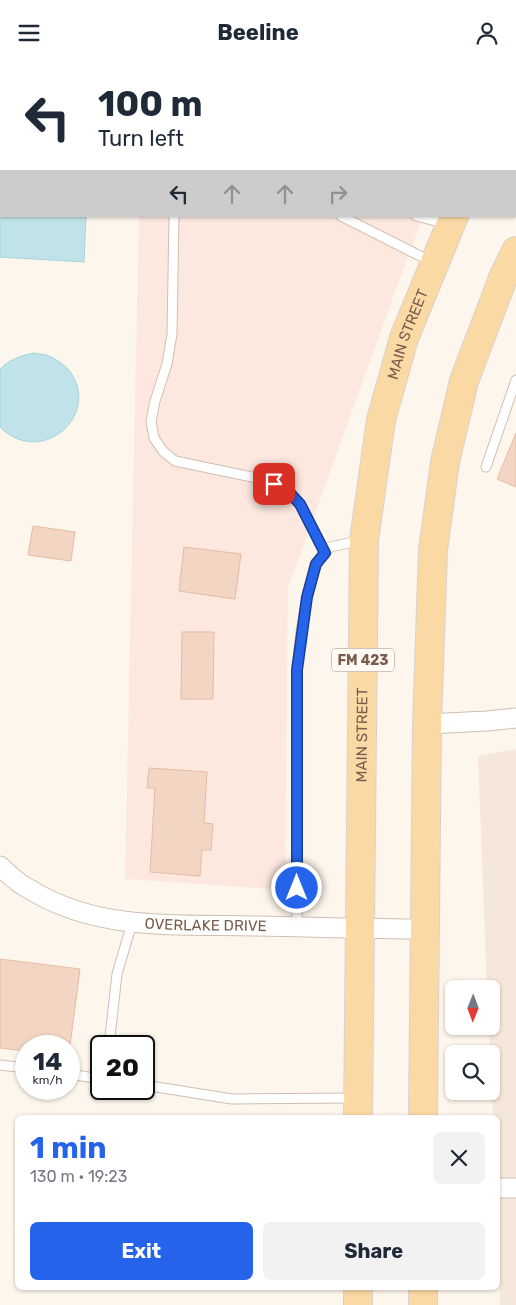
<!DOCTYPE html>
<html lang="en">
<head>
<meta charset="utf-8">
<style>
  :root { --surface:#fff; --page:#f2f2f3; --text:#1f2937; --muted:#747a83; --accent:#2563eb }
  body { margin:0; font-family:Rubik,sans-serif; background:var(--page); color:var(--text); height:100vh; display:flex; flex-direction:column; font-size:19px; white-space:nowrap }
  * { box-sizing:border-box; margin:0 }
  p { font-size:16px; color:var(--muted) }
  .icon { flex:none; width:28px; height:28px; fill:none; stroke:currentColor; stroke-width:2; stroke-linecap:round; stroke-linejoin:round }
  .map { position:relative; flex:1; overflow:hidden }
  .sheet { position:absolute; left:15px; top:1050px; width:485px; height:175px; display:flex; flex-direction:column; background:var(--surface); border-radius:8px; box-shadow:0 1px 4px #0004 }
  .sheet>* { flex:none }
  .top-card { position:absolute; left:0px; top:0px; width:516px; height:152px; box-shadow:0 1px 4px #0004; background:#fff; color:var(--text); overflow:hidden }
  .needle { width:32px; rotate:181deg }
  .buttons { position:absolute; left:445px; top:915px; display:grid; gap:10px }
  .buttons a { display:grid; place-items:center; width:55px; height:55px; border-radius:8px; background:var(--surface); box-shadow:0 1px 4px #0004; font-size:25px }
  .speed { position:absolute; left:15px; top:970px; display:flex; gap:10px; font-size:25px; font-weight:700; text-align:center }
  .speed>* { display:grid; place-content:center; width:65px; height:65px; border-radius:50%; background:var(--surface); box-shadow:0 1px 4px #0004; line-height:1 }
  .speed small { font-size:12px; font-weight:400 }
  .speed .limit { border:2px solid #111; border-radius:8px; background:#fff; color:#111 }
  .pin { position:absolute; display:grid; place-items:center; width:42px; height:42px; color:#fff; margin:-21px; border-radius:10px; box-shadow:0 2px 8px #0006 }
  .me { position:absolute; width:55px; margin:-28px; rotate:0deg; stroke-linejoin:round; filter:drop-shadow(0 0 4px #0008) }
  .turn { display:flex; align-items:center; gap:18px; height:105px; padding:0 15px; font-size:22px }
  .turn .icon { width:65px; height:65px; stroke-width:2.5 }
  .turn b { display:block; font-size:35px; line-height:42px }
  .lanes { display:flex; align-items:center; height:48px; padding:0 15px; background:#0003; justify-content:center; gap:25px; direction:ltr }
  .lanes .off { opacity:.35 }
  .round { display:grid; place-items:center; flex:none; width:52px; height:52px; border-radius:8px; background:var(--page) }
  .overview { display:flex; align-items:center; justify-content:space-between; height:85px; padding:0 15px }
  h1 { font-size:30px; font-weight:700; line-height:38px; color:var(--accent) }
  .action { display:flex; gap:10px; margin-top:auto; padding:10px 15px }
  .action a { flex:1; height:58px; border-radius:8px; background:var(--accent); color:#fff; font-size:20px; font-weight:700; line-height:58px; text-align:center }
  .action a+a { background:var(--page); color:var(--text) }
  header { display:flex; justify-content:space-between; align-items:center; height:65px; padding:0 15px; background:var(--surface); font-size:22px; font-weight:700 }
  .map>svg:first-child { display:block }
  .residential { fill:#f5e8da }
  .commercial { fill:#fde8e0 }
  .water { fill:#bfe3e8; stroke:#a5d3da }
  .building { fill:#f3d5c3; stroke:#e6bba3 }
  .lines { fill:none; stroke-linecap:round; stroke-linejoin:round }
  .service-casing { stroke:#d1beb0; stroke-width:11 }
  .minor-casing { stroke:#d1beb0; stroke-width:21 }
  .primary-casing { stroke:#dad1cd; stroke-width:30 }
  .service { stroke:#fff; stroke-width:9 }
  .minor { stroke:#fff; stroke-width:19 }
  .primary { stroke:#fbd9a5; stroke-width:28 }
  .route-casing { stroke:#184099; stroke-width:12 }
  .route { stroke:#2563eb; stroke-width:9 }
  .labels { text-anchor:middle; stroke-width:4; stroke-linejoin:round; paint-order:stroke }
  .shield { fill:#fffaf3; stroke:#a28b7f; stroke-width:1 }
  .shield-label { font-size:14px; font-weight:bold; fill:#7a5c4d }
  .street-label { font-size:15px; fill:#7a5c4d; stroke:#fffaf3 }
</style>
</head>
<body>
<header><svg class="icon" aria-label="menu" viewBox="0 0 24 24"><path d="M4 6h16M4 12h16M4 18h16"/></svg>Beeline<svg class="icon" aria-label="person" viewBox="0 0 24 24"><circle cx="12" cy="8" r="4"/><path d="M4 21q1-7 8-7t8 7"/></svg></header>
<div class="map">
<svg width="516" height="1240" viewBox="0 0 516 1240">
  <rect width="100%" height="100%" fill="#fdf6ec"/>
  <!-- residential -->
  <path class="residential" d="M516,684V1240H500L498,1179V1052H493L489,961H491V924H487L478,691Z"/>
  <!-- commercial -->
  <g class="commercial">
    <path d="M142,0H489L142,1Z"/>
    <path d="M139,151H424L411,183L288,523L285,825L125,814Z"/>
  </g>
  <!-- water -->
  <g class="water">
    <path d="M0,113L1,151H86L84,197L0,192Z"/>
    <path d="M34,288C39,289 44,289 49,291C56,294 63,299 68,304C104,348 42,404 0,362V304C10,294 20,291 34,288Z"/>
  </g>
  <!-- building -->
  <g class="building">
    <path d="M516,368V422L497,414Z"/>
    <path d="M33,461L75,467L71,496L28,490Z"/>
    <path d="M184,482L241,489L235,534L179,526Z"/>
    <path d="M182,567H214L213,634H181Z"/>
    <path d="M149,703L207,707L204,758L213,759L211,785H202L200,811L150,807L155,723H147Z"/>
    <path d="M0,894L80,904L70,981H26V986L0,983Z"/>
  </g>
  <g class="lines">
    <!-- service casing -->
    <g class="service-casing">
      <g id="service">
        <path d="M442,0L445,1"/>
        <path d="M161,1V0"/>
        <path d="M271,1V0"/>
        <path d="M419,1L420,0"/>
        <path d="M174,151L172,269L167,299L155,336L151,356L154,373L163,386L175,396L261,414L287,425L300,439L325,488"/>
        <path d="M341,151L432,197"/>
        <path d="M416,151L447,159"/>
        <path d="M486,402L516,315"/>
        <path d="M297,862V605L301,567L307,532L315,499L330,482L362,475"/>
        <path d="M109,981L117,909L132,858"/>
        <path d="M0,1000L26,1003"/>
        <path d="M69,1009L101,1014"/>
        <path d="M144,1020L232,1034L355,1033"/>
      </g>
    </g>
    <!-- minor casing -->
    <g class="minor-casing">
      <g id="minor">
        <path d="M427,659L487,656L516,653"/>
        <path id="s1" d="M0,801C5,806 11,812 17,816C22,821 30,824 36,828C104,867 184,859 259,861C314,862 370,864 426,864"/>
        <path d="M498,1123H516"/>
      </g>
    </g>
    <!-- primary casing -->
    <g class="primary-casing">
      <g id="primary">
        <path d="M515,31L516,29"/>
        <path id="s2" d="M358,1052L364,475L381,355L404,273L454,151"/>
        <path d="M423,1052L427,659L433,485L445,397L464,316L503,213L516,186"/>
        <path d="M358,1240V1222"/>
        <path d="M423,1240V1222"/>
      </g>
    </g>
    <!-- service -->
    <use href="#service" class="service"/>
    <!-- minor -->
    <use href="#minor" class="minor"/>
    <!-- primary -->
    <use href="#primary" class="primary"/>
  </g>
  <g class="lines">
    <!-- route casing -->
    <g class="route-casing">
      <path id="route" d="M274,419L287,425L300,439L325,488L316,499L307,532L297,605V823"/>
    </g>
    <!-- route -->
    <use href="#route" class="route"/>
  </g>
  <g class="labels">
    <!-- shield labels -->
    <rect class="shield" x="332" y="583.5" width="62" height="23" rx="4"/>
    <g class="shield-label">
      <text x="363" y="600">FM 423</text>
    </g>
    <!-- street labels -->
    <g class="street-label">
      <text dy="5" stroke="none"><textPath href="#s2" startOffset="788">MAIN STREET</textPath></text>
      <text dy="5" stroke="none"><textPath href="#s2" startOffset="382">MAIN STREET</textPath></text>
      <text dy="5" stroke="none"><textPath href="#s1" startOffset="220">OVERLAKE DRIVE</textPath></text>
    </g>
  </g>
</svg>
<div class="buttons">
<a><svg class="needle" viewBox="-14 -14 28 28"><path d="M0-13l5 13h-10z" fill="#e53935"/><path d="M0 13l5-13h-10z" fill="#747a83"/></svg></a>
<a><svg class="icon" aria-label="search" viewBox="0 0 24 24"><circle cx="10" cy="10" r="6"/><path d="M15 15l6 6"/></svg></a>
</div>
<div class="speed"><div>14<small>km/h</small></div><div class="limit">20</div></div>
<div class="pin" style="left:274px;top:419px;background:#d93025"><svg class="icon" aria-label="arrive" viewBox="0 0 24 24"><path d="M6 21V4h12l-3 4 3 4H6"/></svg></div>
<svg class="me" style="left:297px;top:823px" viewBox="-20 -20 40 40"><circle r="17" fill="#2563eb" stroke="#fff" stroke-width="3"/><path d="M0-11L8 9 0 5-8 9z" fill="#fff"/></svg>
<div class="top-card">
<div class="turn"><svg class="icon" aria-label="left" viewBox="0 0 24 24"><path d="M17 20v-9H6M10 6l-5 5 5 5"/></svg><div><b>100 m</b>Turn left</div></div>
<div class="lanes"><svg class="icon" aria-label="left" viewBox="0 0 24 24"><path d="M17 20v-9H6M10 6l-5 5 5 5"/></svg><svg class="icon off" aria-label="ahead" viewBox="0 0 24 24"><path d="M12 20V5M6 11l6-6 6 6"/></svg><svg class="icon off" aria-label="ahead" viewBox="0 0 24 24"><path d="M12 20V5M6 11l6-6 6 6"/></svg><svg class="icon off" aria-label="right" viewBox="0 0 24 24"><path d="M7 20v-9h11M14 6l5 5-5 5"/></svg></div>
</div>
<section class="sheet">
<div class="overview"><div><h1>1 min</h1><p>130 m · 19:23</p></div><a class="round"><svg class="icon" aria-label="close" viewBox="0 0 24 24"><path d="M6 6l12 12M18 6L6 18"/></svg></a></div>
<div class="action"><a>Exit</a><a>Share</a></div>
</section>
</div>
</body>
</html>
